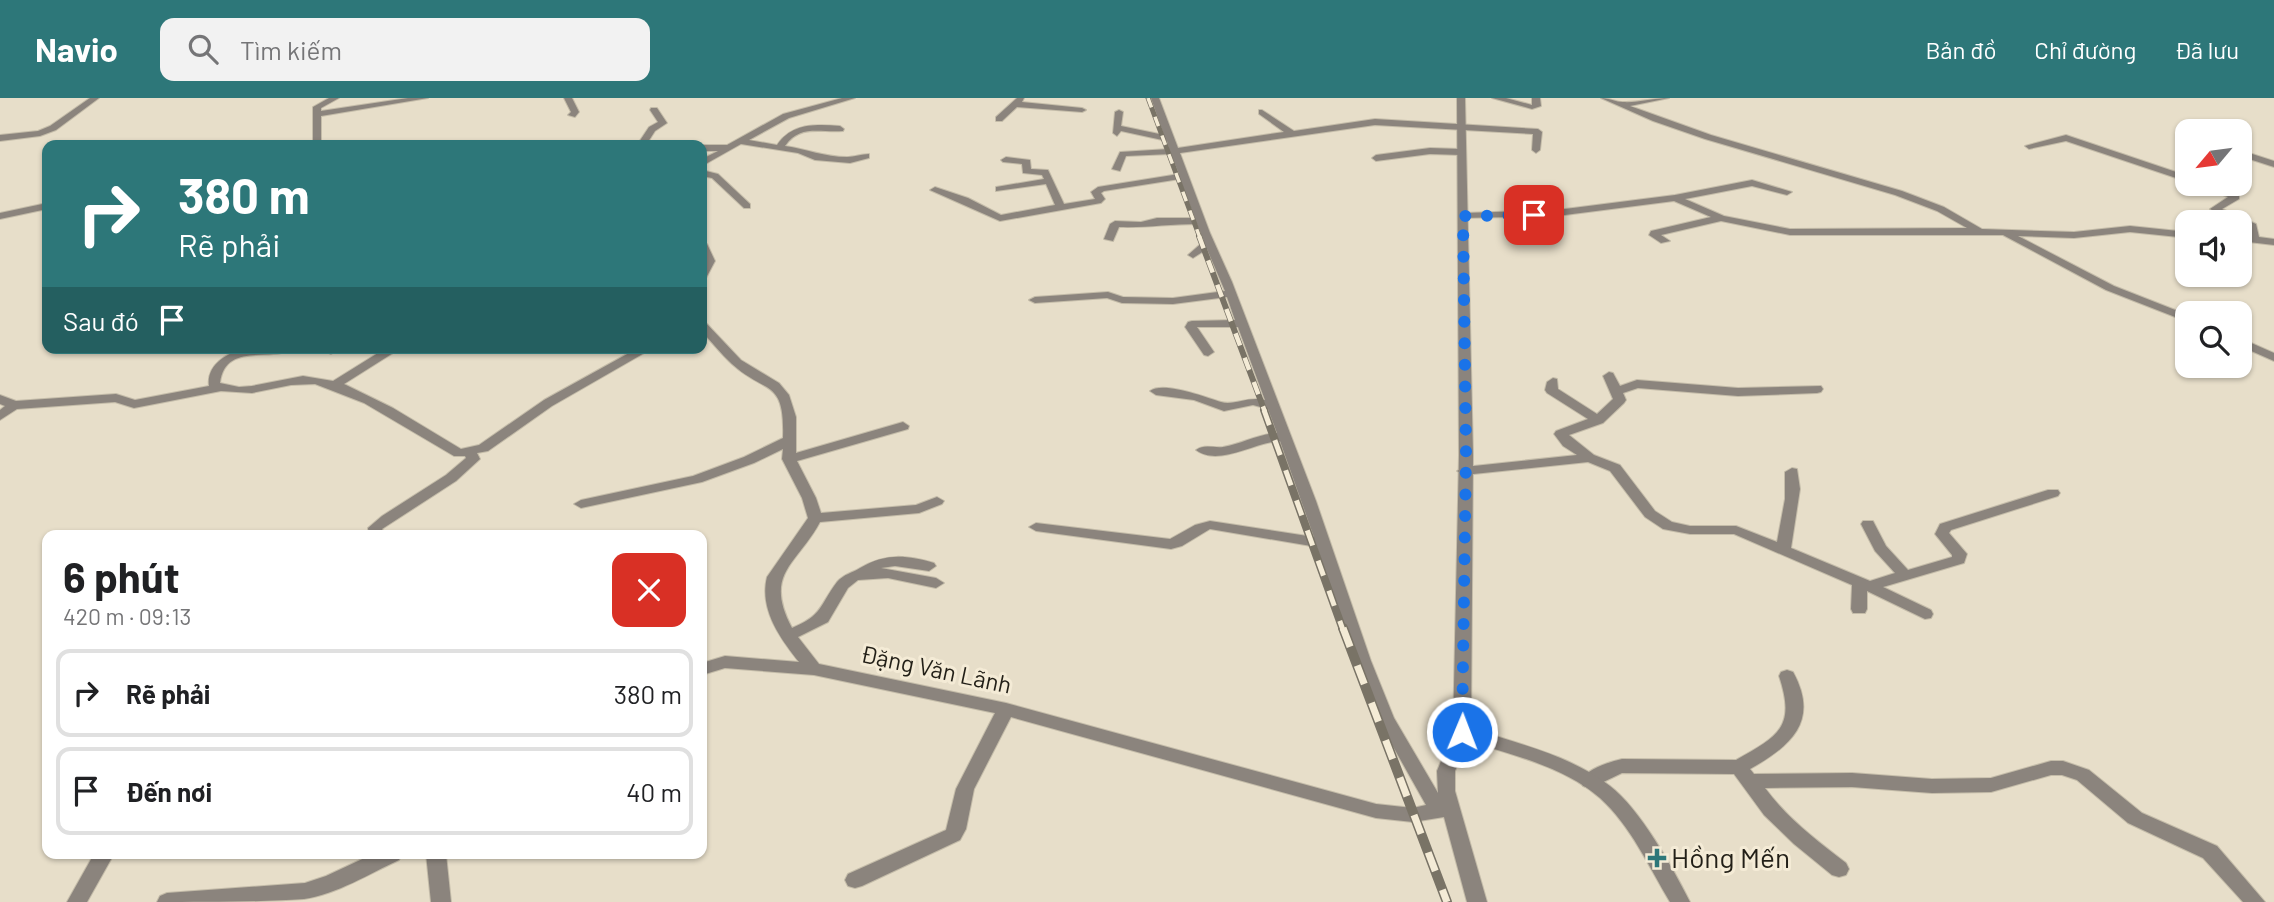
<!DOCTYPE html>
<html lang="vi">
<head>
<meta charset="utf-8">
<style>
  :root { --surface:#fff; --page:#f2f2f2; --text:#202124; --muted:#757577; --line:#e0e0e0; --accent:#2d7779 }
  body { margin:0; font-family:Barlow,sans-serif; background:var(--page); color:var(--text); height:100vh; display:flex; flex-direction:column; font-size:26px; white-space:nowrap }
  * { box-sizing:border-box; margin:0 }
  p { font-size:23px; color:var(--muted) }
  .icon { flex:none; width:38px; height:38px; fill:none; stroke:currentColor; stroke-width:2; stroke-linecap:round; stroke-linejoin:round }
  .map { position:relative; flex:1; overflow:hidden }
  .sheet { position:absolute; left:42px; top:432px; width:665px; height:329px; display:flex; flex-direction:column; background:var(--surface); border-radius:14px; box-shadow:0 2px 5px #0004 }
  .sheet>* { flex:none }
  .top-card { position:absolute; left:42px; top:42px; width:665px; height:214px; border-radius:14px; box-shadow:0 2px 5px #0004; background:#2d7779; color:#fff; overflow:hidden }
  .needle { width:46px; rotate:241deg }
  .controls { position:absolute; left:2175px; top:21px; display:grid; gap:14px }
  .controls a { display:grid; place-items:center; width:77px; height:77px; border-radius:14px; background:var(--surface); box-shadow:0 2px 5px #0004; font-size:35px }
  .pin { position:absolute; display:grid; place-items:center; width:60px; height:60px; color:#fff; margin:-30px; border-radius:14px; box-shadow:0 4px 10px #0006 }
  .me { position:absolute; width:77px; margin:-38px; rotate:1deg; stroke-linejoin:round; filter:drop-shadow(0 0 5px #0008) }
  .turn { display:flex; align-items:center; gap:24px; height:147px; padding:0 21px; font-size:32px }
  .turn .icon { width:91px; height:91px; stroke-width:2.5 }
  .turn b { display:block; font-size:49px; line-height:60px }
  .then { display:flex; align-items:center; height:66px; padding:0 21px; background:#0003; gap:14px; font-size:26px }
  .round { display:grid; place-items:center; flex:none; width:74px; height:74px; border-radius:14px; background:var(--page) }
  .headline { display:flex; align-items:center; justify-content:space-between; height:119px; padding:0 21px }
  h1 { font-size:42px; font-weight:700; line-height:52px }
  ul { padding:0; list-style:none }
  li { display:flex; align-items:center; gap:21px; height:88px; margin:0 14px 10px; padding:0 7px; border:4px solid var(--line); border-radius:14px }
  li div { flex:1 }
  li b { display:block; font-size:26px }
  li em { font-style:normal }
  header { display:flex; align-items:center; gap:42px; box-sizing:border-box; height:98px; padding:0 35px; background:var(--accent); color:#fff }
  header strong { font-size:33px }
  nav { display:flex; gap:38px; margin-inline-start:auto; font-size:24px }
  .search { width:490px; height:63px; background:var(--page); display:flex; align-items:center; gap:18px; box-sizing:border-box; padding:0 24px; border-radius:14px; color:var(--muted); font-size:26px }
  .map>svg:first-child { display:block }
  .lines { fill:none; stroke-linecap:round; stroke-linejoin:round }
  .minor-casing { stroke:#c4bca9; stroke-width:2 }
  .tertiary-casing { stroke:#c4bca9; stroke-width:2 }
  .minor { fill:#8b847d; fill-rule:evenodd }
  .tertiary { fill:#8b847d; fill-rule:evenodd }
  .rail-far3-casing { stroke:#797366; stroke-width:5 }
  .rail-far2-casing { stroke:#797366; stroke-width:6 }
  .rail-far1-casing { stroke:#797366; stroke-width:8 }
  .rail-casing { stroke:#797366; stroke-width:10 }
  .rail-far3 { stroke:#f4ebd6; stroke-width:3.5; stroke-dasharray:10; stroke-linecap:butt }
  .rail-far2 { stroke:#f4ebd6; stroke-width:4.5; stroke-dasharray:13; stroke-linecap:butt }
  .rail-far1 { stroke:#f4ebd6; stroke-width:5; stroke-dasharray:16; stroke-linecap:butt }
  .rail { stroke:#f4ebd6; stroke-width:7; stroke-dasharray:20; stroke-linecap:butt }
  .route { stroke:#1a73e8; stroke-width:12; stroke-dasharray:0 21.6 }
  .poi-dot { fill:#2d7779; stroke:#f4ebd6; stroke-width:2.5 }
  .labels { text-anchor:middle; stroke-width:6; stroke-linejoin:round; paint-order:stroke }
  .street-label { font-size:24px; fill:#221f17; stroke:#f4ebd6 }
  .near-poi-label { font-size:28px; fill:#221f17; stroke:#f4ebd6; text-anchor:start }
</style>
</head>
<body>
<header>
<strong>Navio</strong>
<div class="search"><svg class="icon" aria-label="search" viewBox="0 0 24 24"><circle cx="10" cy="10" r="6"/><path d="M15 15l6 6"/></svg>Tìm kiếm</div>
<nav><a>Bản đồ</a><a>Chỉ đường</a><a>Đã lưu</a></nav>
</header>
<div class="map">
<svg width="2274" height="804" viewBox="0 0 2274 804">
  <rect width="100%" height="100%" fill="#e7dec9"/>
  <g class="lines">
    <!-- minor casing -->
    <g class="minor-casing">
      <g id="minor">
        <path d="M90,0H99L56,32L40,38L0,43V37L38,33L50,28Z"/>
        <path d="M329,0H339L321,10V13L408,0H428L321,18V47H313V9Z"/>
        <path d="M564,0H572L579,14L575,19L568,17L571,14Z"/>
        <path d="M842,0H855L789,20L749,42L777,47C792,25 815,26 840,28L844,31L843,33C820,35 800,26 785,48C806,51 825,59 847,59C854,59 862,56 869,56V60L850,65L815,62L798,55L741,46L702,68V61L718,53H702V47H727L783,16Z"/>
        <path d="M1017,0H1024L1022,4L1082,10L1086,12L1082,14L1017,9L1002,23H996V19Z"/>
        <path d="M1151,0H1159L1178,50L1284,34L1259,16V12H1262L1294,33L1375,21L1538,31L1542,34L1540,52L1536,55L1532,52L1533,36L1375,27L1180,55L1210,135L1232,184L1316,403L1371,563L1394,620L1438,695L1437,673L1453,634L1456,629L1462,627L1468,629L1471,634L1455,673V693L1487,804H1467L1444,719L1413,724L1376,720L1011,619L974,691L966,731L960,742L862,788L855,790L848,788L845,782L848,776L946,732L956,691L995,615L814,577L725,570L702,577V565L725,558L799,564C780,540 759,511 767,479L808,420L802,400L782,361L783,351L754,365L702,384L581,410L574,406L581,402L693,378L744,359L783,340C785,280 766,297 732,266C721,256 712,244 702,234V224L706,225L741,262L779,285L789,297L796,319V355L903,324L909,328L908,331L797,363L816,400L821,415L916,407L937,399L944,403L942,406L919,415L820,424C797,467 763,475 792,530C823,517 819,508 837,484C844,476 852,475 860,470C886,455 906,457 934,465L936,468L929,473L895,468L881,470L936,480L944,485L936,490L888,480L858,482L848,490L828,524L798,539L819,566L1006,605L1376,706L1413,710L1426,707L1377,620L1355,563L1317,449L1210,431L1182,448L1171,451L1036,433L1029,429L1036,425L1170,441L1195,427L1210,423L1314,439L1280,343C1255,344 1218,369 1196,352C1204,346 1213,350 1223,349C1241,346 1258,336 1277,335L1268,311L1253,307L1224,313L1194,302L1156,297L1150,293C1163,283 1205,299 1221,304C1234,308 1247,298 1265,302L1238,229H1197L1214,254L1208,258L1204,257L1185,229L1188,224L1192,223L1235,222L1227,199L1173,206L1122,205L1107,200L1035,205L1029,202L1035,199L1108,194L1123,199L1173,200L1225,193L1207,151L1193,160L1188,157L1204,143L1197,126C1170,126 1145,130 1119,129L1113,143L1104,141L1110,126L1115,123L1141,124L1157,120H1195L1180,81L1104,93L1101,95L1105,101L1101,105L1000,123L930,92L935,89L968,100L1001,117L1055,107L1046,86L996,93V89L1044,81L1042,77L1023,75L1022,66L1003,64L1001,62L1006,59L1030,62L1031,71L1048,72L1064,106L1095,101L1091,94L1098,89L1179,76L1171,56L1126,58L1120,73L1112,71L1120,54L1169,51L1167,43L1121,33L1117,38L1113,35L1115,14L1119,12L1123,14L1121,28L1164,37Z"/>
        <path d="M1492,0H1506L1532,7V0H1540L1541,8L1532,11Z"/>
        <path d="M1601,0C1609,0 1616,4 1623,4C1637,5 1654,0 1669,0L1630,8L1711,37L1902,93L1944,109L1982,131L2074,134L2130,128L2188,134V140L2130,134L2074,140L2018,138L2114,188L2188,217V224L2106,192L2003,137H1790L1721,123L1661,137L1670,143L1661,145L1649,137L1651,133L1711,119L1674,103L1557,118L1460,120L1458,118L1463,115L1557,112L1675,97L1752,82L1792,94L1787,97L1752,88L1685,101L1724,118L1790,131L1967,130L1937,113L1895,97L1705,41L1653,23Z"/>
        <path d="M651,10H657L667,25L655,33L646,47H558L562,44H639L649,29L658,24L650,12Z"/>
        <path d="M2066,37L2188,78V84L2066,43L2029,51L2025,48Z"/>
        <path d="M1430,50L1461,51L1465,54L1461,57L1430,56L1376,63L1372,60L1376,57Z"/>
        <path d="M2240,52L2274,63V69L2240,58Z"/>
        <path d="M702,72L718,76L750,106V110H744L712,80L702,78Z"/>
        <path d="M2196,86H2209L2239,97V101L2222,111L2256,126L2259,139L2274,141V147L2240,143V137L2248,138L2247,130L2210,111L2228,99Z"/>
        <path d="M47,105V111L0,121V115Z"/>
        <path d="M702,143L707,146L715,163L706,180L702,181V169L705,163L702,157Z"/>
        <path d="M2240,240L2274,255V263L2240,248Z"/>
        <path d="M245,250H295C272,265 225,243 220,285L239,289L252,288L303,278L333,283L386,250H401L344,286L393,310L461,351L479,347L544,302L638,250H653L552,308L488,353L477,355L480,361L456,383L382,431L387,438H369L368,430L382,418L446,377L466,360L465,358H454L364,305L315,286L291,287L252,295L221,293L134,310L115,304L17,311L0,322V312L5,308L0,306V297L16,303L116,296L135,302L209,288C206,267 227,255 245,250Z"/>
        <path d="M320,250H336L337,252L331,256Z"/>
        <path d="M1609,274L1613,275L1620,288L1637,282L1738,290L1821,288L1823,291L1821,294L1817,295L1738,298L1638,290L1623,295L1626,302L1624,305L1603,325L1569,337L1594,357L1620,367L1655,413L1672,424L1690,428H1736L1777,444L1785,401V374L1792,370L1797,371L1800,391L1791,450L1870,483L1895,475L1875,453L1861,426L1863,423H1873L1886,448L1908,472L1952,459V457L1935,436L1940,426L2048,392H2058L2060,395L2058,398L1951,432L1949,435L1967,456L1964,465L1883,489L1931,512L1933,516L1931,520L1925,521L1867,493V511L1865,515H1853L1851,511L1852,487L1734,436H1690L1663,431L1645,419L1610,373L1588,364L1464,377L1457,373L1464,369L1577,357L1563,348L1554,336L1556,333L1588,321L1547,295L1545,292L1547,284L1553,280L1557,281L1558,291L1597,316L1613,301L1603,278Z"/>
        <path d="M1787,572L1793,574C1820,623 1791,648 1750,671L1754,676L1852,675L1932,681L1991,680L2051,663H2063L2089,672L2142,715L2217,748L2265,804H2243L2203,760L2128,725L2077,682L2062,677H2051L1991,694L1932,695L1852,689L1765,690C1787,720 1816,742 1846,765L1849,771L1846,777L1839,779L1832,777L1794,746L1764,717L1734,676L1622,675L1595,688L1589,690L1583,688L1580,683C1587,671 1609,664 1622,661L1736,662C1779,638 1796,629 1779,578L1781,574Z"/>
        <path d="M94,756H114L87,804H67Z"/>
        <path d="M373,756H402L399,762C369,776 337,796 304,801C258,804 204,804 157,804L160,798L167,795L305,785L326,778Z"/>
        <path d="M426,756H446L451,804H431Z"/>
      </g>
    </g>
    <!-- tertiary casing -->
    <g class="tertiary-casing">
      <path id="tertiary" d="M1457,0H1465L1473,357L1471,630C1518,646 1570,657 1610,688C1640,711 1673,770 1690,804H1670C1649,769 1631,728 1600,700C1561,666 1503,655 1456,639L1453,634L1459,357Z"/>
    </g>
    <!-- minor -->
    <use href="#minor" class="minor"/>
    <!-- tertiary -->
    <use href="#tertiary" class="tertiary"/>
    <!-- rail-far3 casing -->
    <g class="rail-far3-casing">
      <path id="rail-far3" d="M1148,0L1200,140"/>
    </g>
    <!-- rail-far2 casing -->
    <g class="rail-far2-casing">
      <path id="rail-far2" d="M1199,138L1265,314"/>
    </g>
    <!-- rail-far1 casing -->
    <g class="rail-far1-casing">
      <path id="rail-far1" d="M1264,312L1343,532"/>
    </g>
    <!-- rail casing -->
    <g class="rail-casing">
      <path id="rail" d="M1343,530L1447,804"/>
    </g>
    <!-- rail-far3 -->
    <use href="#rail-far3" class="rail-far3"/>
    <!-- rail-far2 -->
    <use href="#rail-far2" class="rail-far2"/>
    <!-- rail-far1 -->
    <use href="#rail-far1" class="rail-far1"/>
    <!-- rail -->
    <use href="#rail" class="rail"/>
  </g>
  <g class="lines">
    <!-- route -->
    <path class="route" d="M1462,634L1466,357L1463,118L1534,117"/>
  </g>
  <!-- markers -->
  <path class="poi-dot" d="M1653.5 749.5h7v7h7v7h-7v7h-7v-7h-7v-7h7z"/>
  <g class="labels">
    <!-- street labels -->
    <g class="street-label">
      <text transform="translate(936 572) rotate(12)" y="8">Đặng Văn Lãnh</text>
    </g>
    <!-- near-poi labels -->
    <g class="near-poi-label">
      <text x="1671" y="770">Hồng Mến</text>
    </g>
  </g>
</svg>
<div class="controls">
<a><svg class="needle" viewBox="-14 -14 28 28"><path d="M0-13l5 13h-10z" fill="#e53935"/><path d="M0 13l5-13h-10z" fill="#757577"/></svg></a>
<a><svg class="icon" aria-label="sound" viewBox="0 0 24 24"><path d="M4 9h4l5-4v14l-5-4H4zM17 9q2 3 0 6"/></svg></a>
<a><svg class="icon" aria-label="search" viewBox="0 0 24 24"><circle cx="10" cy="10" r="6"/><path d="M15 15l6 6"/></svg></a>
</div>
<div class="pin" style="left:1534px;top:117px;background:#d93025"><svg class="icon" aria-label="arrive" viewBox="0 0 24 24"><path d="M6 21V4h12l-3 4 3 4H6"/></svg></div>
<svg class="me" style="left:1462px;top:634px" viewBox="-20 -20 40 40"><circle r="17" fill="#1a73e8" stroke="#fff" stroke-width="3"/><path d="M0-11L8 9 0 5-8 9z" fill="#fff"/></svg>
<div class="top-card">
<div class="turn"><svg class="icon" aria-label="right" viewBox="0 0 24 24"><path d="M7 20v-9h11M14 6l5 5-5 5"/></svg><div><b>380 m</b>Rẽ phải</div></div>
<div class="then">Sau đó<svg class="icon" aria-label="arrive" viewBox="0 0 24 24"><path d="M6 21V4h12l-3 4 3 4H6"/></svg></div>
</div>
<section class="sheet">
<div class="headline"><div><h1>6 phút</h1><p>420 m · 09:13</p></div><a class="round" style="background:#d93025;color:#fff"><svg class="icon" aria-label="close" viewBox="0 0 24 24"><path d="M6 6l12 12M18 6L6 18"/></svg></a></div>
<ul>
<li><svg class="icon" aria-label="right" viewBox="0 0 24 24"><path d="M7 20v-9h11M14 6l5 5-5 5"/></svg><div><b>Rẽ phải</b></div><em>380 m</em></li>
<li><svg class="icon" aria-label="arrive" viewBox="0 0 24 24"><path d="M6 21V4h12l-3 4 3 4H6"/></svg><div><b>Đến nơi</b></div><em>40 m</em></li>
</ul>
</section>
</div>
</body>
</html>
